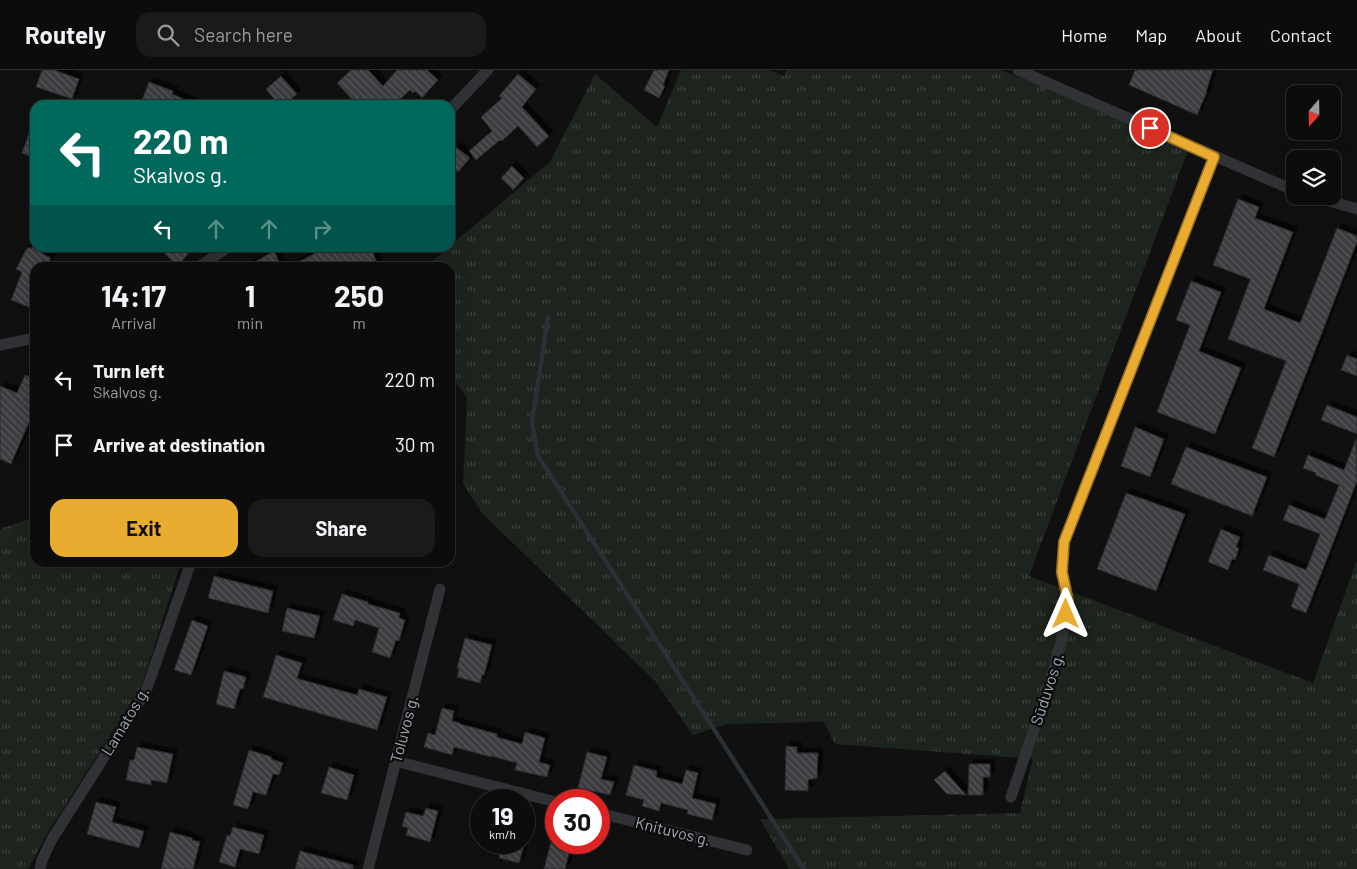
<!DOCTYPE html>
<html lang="en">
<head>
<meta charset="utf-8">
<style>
  :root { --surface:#0c0c0d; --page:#1a1a1b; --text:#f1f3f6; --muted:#9a9b9d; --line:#2c2c2e; --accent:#e9ab30 }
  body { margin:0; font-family:Barlow,sans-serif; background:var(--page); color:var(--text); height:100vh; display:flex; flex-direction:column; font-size:19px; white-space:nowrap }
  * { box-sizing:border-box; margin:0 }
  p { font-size:16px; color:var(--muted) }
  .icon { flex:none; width:28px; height:28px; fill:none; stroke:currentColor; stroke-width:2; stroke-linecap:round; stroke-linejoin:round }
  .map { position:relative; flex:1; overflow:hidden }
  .sheet { position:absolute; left:30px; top:192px; width:425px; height:305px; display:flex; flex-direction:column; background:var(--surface); border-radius:15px; box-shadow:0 5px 20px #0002,0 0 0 1px var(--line) }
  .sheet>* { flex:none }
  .top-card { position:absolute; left:30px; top:30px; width:425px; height:152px; border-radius:15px; box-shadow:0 5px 20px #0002,0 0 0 1px var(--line); background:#00695c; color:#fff; overflow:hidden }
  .needle { width:32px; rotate:200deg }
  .buttons { position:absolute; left:1286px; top:15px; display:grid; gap:10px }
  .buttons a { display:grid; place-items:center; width:55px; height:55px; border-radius:10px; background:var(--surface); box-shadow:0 5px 20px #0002,0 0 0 1px var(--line); font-size:25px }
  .speed { position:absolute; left:470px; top:719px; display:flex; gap:10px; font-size:25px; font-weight:700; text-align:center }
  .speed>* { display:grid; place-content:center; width:65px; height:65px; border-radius:50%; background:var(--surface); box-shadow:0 5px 20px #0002,0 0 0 1px var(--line); line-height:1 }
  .speed small { font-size:12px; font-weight:400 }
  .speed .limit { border:8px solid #d22; background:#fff; color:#111 }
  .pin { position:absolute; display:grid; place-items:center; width:42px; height:42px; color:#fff; margin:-21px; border:2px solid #fff; border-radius:50%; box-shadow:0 1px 5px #0007 }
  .me { position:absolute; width:55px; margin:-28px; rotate:0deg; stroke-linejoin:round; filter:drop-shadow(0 0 4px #0008) }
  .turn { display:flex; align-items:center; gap:18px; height:105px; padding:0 20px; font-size:22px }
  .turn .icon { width:65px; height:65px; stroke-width:2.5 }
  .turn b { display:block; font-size:35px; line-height:42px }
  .lanes { display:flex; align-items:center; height:48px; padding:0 20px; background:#0003; justify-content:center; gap:25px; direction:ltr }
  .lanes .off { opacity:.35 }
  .eta { display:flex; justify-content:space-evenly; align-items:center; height:85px; text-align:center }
  .eta b { font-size:30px; font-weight:700; line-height:35px }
  .action { display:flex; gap:10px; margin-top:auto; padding:10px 20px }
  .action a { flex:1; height:58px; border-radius:15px; background:var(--accent); color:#111; font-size:20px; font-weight:700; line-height:58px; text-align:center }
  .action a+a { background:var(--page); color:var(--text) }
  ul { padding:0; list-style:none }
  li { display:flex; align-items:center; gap:15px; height:65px; padding:0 20px }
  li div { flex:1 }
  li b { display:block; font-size:19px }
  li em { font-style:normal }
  header { display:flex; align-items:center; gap:30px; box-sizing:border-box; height:70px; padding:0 25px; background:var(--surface); border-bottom:1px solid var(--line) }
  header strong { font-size:24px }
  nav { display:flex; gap:28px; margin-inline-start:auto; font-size:18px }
  .search { width:350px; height:45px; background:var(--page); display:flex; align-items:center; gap:12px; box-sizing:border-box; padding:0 18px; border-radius:15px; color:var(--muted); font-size:19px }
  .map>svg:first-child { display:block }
  .grass { fill:url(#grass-tufts) }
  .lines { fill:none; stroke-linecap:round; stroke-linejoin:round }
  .stream { stroke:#293036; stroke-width:4.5 }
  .building { fill:url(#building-back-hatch); stroke:#2a2a2d; filter:url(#shadow) }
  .minor { stroke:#313236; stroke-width:11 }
  .route-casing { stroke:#976f1f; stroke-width:12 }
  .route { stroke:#e9ab30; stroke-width:9 }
  .labels { text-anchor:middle; stroke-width:4.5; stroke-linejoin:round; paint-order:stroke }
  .street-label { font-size:16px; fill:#a2a7b2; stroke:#0b0b0c }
</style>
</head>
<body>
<header>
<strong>Routely</strong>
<div class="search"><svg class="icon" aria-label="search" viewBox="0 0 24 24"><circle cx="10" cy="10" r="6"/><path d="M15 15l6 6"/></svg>Search here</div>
<nav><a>Home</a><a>Map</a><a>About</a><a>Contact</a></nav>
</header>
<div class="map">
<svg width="1357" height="799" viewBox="0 0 1357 799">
  <defs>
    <pattern id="grass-tufts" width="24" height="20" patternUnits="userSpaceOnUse" patternTransform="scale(1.25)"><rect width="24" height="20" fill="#1d241d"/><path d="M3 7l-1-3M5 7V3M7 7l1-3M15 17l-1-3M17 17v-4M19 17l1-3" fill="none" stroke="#3b413b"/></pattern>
    <pattern id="building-back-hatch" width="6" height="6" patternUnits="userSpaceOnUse" patternTransform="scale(1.25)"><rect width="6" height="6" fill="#3c3d41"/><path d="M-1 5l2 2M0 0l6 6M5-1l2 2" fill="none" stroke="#55565a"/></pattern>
    <filter id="shadow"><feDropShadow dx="4.5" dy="-4.5" stdDeviation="0" flood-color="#0009"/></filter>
  </defs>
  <rect width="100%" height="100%" fill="#101011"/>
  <!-- grass -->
  <g class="grass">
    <path d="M681,0H768L784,6L786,0H1000L1045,17L1189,78L1029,506L1313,613L1357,490V799H789L760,749L1020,743L1033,689L835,674L824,652L727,654L693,665L655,611L482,443L463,414L467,328L450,305V198H424L448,178H450V176L550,92L595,4L657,57Z"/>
    <path d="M35,447V492L181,493L141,617L47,764L28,799H0V459Z"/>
  </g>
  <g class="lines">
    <!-- stream -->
    <path class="stream" d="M548,247L532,353L538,386L804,799"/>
  </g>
  <!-- building -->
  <g class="building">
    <path d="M42,0H54L79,9L72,29L36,17Z"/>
    <path d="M351,0H368L383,16L397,0H427L438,10L422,28L415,21L413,23L410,20L394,35H370L365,30L359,35H357L337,13Z"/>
    <path d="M654,0H669L663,15L665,16L659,28L644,20Z"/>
    <path d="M1135,0H1213L1206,22H1207L1197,45L1129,15Z"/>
    <path d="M518,4L536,19L522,37L549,66L537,77L518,56L502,71L500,70L476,90L469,81L492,61L481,47L502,28L499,26Z"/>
    <path d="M281,6L297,24L285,35H279L266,19Z"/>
    <path d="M149,12L173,21L172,24L198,35H140Z"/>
    <path d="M33,51H35V88L22,83Z"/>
    <path d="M456,77L470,88L458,102L450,96V84Z"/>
    <path d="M512,96L524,108L513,120L501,108Z"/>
    <path d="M1238,129L1259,137L1255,148L1293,162L1264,239L1300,253L1337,158L1357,166V172L1274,387L1252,378L1286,291L1228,269L1250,210V209L1213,195Z"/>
    <path d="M27,178H44L41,183L51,188L46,198H35V230L31,238L11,230L22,202L16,199Z"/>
    <path d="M171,178H193L178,196L165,184Z"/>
    <path d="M311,178H371L379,198H286L314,184Z"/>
    <path d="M274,181L282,198H244Z"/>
    <path d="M1191,211L1221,222L1199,281L1241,298L1215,364L1157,342L1190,255L1176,250Z"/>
    <path d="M1347,285L1357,289V306L1341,300Z"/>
    <path d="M25,305L35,309V344L33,343L11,394L0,389V316L17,323Z"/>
    <path d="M1327,335L1357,347V364L1321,350Z"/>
    <path d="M1135,357L1164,369L1150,407L1121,396Z"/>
    <path d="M1356,369L1357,411L1306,543L1291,537L1299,514L1263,500L1269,485L1306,500L1320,464L1283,450L1289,435L1325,449L1339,415L1315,405L1316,403L1303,398L1308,385L1344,400Z"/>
    <path d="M1186,377L1267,407L1252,446L1171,414Z"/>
    <path d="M1126,423L1185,444L1156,521L1097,499Z"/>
    <path d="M1221,459L1240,467L1236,477L1239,478L1235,490L1232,489L1228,500L1208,492Z"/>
    <path d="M214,506L273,521L268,543L208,528Z"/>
    <path d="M342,524L368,532V534L400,543L399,548L405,550L399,571L396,570L390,588L372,582L379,558L355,550L353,556L333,550Z"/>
    <path d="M287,538L320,546L314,568L282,561Z"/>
    <path d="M192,550L208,556L191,605L174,600Z"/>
    <path d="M465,568L492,575L484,605H482L480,613L457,607L459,599L457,598Z"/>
    <path d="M276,585L302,593L297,608L299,609L357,625L359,619L387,627L377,660L263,627Z"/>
    <path d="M224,601L246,607L243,619H240L234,639L216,634Z"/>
    <path d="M442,638L454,641L452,651L460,653V654L497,664V667L522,674L525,662L545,668L539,692L550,695L547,707L515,700L517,693L491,686V687L454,677L452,685L424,677L428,663L435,665Z"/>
    <path d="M786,676L797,677V683H818L817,708L808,710V721L785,720Z"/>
    <path d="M137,677L173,684L167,713L151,710V715L126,710L130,690H134Z"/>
    <path d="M249,680L272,687L271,689L283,693L279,705L273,704L266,725L253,722L248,739L233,735Z"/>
    <path d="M587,682L607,687L601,709L614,712L610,725L578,718Z"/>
    <path d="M969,694H990V707H983V725H968Z"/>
    <path d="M634,695L657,701L656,707L682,714L686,700L698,703L692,728L716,734L712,750L687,744L688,740L661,733L659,741L642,736L644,730L626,725Z"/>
    <path d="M329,697L354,705L347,730L321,723Z"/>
    <path d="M945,701L966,725L947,724L934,710Z"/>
    <path d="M96,732L116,737L112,752L144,761L139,778L87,764Z"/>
    <path d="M426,738L438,741L430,772L406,765L408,758L402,756L406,742L423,746Z"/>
    <path d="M233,757L264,765L259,784L240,779L235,797L219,792L227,765L230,766Z"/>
    <path d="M170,762L192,768V770L200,772L193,799H161Z"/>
    <path d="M503,772H525L519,793L499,788Z"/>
    <path d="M551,772H572L565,799H544Z"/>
    <path d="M300,781L353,795V799H295Z"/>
  </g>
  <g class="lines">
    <!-- minor -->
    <g class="minor">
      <path d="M1018,0L1295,121"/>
      <path d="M450,40L488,0"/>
      <path d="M1312,126L1357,139"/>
      <path d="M197,198L227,178"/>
      <path d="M0,275L35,268"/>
      <path d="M395,691L556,732"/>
      <path d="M1011,727L1051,609L1061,573L1068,530L1061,502L1064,472L1214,87"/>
      <path d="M599,743L747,780"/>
      <path d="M40,799L42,790L52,769L146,621L191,492"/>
      <path d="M368,799L440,519"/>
    </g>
  </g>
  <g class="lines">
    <!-- route casing -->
    <g class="route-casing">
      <path id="route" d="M1066,544L1068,530L1062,502L1064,472L1214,87L1150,58"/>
    </g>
    <!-- route -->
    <use href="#route" class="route"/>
  </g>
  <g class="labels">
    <!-- street labels -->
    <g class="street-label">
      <text transform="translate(1047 619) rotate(-72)" y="6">Sūduvos g.</text>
      <text transform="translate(125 651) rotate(-59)" y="6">Lamatos g.</text>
      <text transform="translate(404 659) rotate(-75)" y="6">Toluvos g.</text>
      <text transform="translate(673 761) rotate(14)" y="6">Knituvos g.</text>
    </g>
  </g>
</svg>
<div class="buttons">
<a><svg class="needle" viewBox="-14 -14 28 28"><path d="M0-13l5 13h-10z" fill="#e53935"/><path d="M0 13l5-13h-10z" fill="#9a9b9d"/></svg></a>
<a><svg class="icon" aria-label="layers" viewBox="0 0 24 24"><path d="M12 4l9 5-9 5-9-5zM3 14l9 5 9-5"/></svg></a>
</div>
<div class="speed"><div>19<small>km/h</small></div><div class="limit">30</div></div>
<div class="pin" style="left:1150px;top:58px;background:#d93025"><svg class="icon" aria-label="arrive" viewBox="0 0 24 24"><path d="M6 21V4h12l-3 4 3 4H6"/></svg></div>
<svg class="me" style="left:1066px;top:544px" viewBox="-20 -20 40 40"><path d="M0-17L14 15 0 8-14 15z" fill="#e9ab30" stroke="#fff" stroke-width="4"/></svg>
<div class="top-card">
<div class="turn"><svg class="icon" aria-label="left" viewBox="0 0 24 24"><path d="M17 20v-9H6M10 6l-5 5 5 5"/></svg><div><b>220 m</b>Skalvos g.</div></div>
<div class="lanes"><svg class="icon" aria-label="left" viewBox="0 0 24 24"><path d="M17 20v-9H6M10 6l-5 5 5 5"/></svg><svg class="icon off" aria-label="ahead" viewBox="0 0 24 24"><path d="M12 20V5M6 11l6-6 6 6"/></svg><svg class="icon off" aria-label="ahead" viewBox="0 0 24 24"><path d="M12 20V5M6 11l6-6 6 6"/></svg><svg class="icon off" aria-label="right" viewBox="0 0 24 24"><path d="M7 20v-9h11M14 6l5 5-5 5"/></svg></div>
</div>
<section class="sheet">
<div class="eta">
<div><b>14:17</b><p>Arrival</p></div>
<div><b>1</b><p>min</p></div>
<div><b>250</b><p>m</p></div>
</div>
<ul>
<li><svg class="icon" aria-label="left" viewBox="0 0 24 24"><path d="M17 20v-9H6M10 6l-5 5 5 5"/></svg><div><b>Turn left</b><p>Skalvos g.</p></div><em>220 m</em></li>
<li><svg class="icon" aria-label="arrive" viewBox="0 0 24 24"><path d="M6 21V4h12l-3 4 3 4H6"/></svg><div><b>Arrive at destination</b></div><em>30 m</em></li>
</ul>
<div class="action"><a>Exit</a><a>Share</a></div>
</section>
</div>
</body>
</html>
